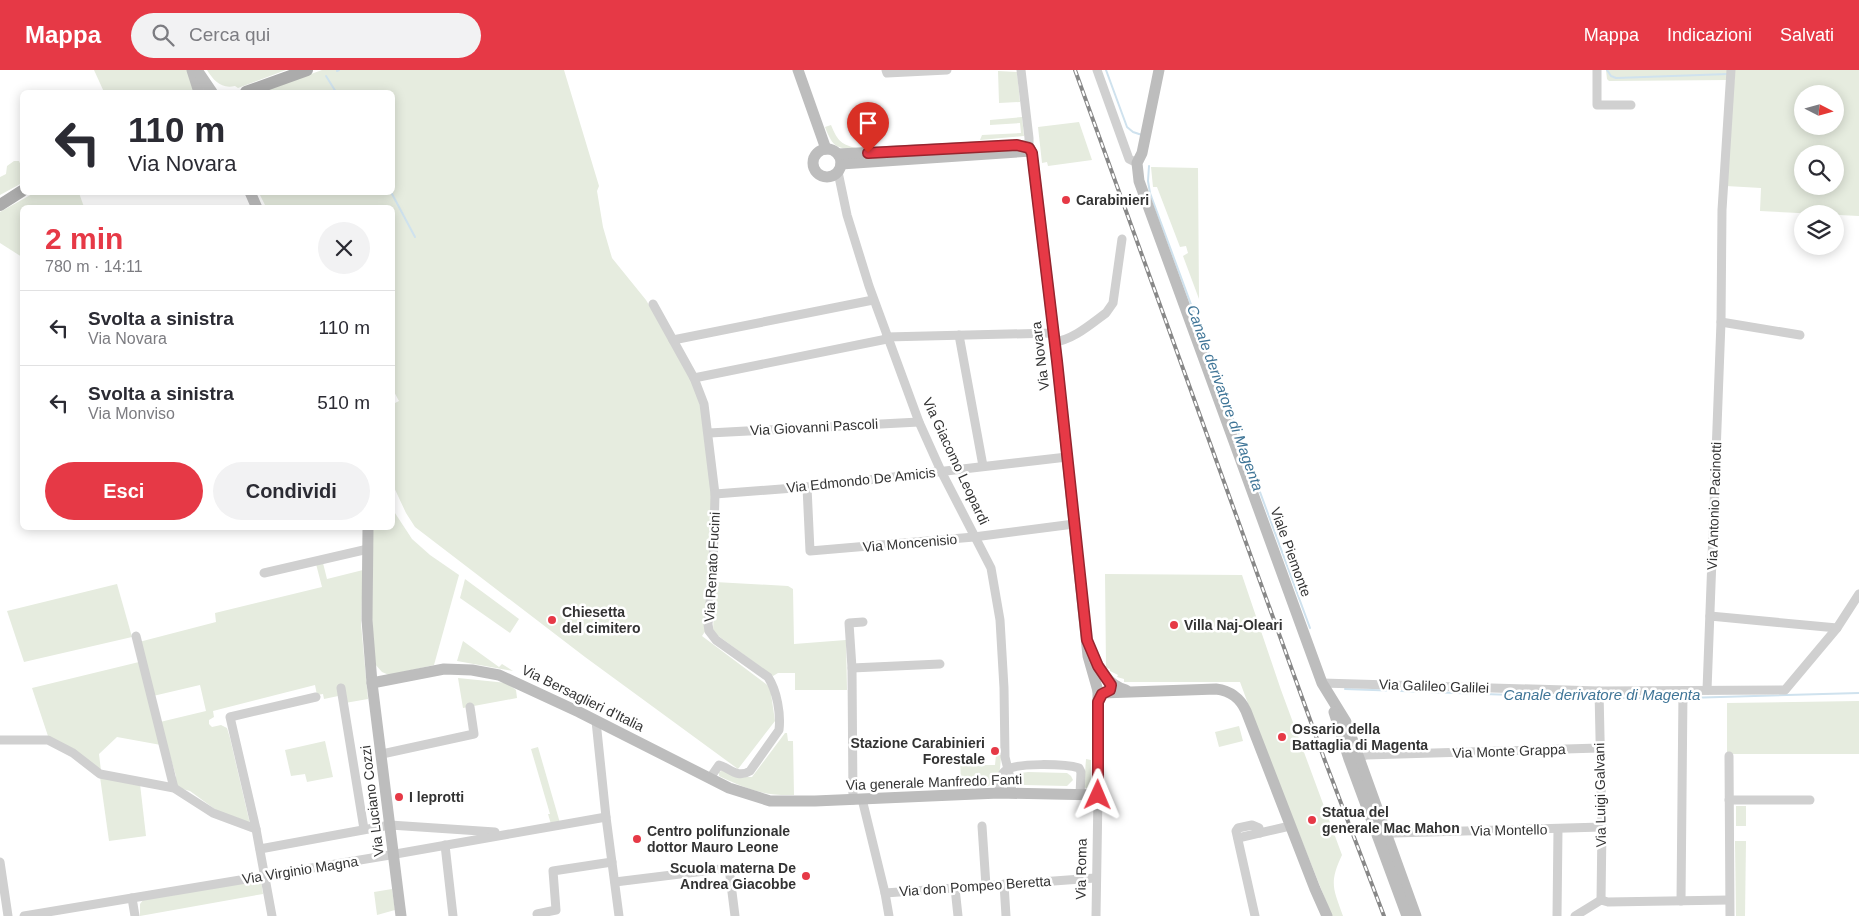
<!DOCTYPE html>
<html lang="it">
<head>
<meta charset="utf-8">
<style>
  :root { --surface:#fff; --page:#f2f2f3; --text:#2b2b33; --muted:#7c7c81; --line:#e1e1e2; --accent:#e63946 }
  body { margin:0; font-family:Helvetica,sans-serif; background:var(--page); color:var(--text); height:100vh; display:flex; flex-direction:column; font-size:19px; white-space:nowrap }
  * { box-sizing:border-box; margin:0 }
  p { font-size:16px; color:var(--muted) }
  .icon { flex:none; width:28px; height:28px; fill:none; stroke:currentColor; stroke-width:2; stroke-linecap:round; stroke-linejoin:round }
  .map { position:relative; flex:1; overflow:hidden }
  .side { position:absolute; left:20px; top:135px; width:375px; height:325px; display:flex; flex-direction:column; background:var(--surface); border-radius:8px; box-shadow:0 2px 12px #0003 }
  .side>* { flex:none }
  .top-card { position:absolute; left:20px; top:20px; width:375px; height:105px; border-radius:8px; box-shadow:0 2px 12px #0003; background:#fff; color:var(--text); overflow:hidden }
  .needle { width:32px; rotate:96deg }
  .tools { position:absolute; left:1794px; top:15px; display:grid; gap:10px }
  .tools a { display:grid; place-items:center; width:50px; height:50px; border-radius:50%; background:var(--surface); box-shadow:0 2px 12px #0003; font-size:25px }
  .pin { position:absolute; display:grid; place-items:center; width:42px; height:42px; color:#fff; margin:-51px -21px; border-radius:50% 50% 50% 0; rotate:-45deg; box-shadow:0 0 5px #0007 }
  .pin .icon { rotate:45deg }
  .me { position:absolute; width:55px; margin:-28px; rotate:1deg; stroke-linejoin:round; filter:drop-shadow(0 0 4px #0008) }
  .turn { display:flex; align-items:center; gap:18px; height:105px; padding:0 25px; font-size:22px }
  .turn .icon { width:65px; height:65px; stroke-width:2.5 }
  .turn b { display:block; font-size:35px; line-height:42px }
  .round { display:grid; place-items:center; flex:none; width:52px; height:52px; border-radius:26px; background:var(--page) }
  .overview { display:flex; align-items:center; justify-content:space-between; height:85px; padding:0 25px }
  h1 { font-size:30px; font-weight:600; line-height:38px; color:var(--accent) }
  .action { display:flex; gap:10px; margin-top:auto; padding:10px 25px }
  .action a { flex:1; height:58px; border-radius:30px; background:var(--accent); color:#fff; font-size:20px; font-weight:600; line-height:58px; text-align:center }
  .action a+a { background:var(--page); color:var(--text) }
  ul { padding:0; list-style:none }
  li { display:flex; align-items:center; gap:15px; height:75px; padding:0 25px; border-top:1px solid var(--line) }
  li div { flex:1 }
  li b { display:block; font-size:19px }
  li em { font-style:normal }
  header { display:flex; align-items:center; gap:30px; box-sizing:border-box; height:70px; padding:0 25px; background:var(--accent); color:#fff }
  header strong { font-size:24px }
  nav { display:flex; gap:28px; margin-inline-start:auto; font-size:18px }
  .search { width:350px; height:45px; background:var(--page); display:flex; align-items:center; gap:12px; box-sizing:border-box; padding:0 18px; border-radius:28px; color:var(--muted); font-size:19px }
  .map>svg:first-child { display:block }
  .green { fill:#e6ecdf; fill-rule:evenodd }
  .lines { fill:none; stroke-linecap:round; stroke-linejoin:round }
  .stream { stroke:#cfe2ee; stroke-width:2 }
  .street { stroke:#d0d0d0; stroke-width:9 }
  .secondary { stroke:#bdbdbd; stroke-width:11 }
  .primary { stroke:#ababab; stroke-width:12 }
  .rail-casing { stroke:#888; stroke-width:4 }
  .rail { stroke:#fff; stroke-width:2; stroke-dasharray:5.5; stroke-linecap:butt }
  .route-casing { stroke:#96252e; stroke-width:12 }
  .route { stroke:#e63946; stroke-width:9 }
  .poi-dot { fill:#e63946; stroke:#fff; stroke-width:2 }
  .labels { text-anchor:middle; stroke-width:5; stroke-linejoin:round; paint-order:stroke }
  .poi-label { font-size:14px; font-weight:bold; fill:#333; stroke:#fff; text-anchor:start }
  .street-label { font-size:14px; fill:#333; stroke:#fff }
  .water-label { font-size:15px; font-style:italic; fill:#3f7597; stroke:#fff }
</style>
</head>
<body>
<header>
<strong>Mappa</strong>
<div class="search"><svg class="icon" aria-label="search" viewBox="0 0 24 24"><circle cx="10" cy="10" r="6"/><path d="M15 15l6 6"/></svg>Cerca qui</div>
<nav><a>Mappa</a><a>Indicazioni</a><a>Salvati</a></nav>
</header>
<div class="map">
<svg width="1859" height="846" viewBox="0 0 1859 846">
  <rect width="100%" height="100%" fill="#fff"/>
  <!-- green -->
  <g class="green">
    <path d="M94,0H189L194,22H104Z"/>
    <path d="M207,0H286L238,18L235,16C221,19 214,11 207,0Z"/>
    <path d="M322,0H564L599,116L597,121L603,157L612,188L646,230L690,305L703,339L712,421L710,509L706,560L702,566L770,617L775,651L738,699L585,587L415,457L406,443L392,413L393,334L399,331L392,318V138L266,137L259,123L392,122V22H262Z"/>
    <path d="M1606,0H1730L1729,10L1609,11L1607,9Z"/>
    <path d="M1735,0H1859V146L1760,141L1761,118L1726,116ZM1802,24H1835V56H1802ZM1802,84H1835V116H1802Z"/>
    <path d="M998,1L1017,2L1020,32L999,33Z"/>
    <path d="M1022,47L1024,66L980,70L982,65L1021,63L1020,53L990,55V50Z"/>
    <path d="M1079,52L1092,90L1048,96L1047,92L1042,93L1038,57Z"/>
    <path d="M831,55C838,72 841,74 859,79C837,79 833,78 825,57Z"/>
    <path d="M14,91H19L22,98V113L0,125V107L6,104L7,96Z"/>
    <path d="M1151,97L1198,98L1199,229L1183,186L1188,183L1186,176L1180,177L1157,117H1153Z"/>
    <path d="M34,123H79L84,137L22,138V187L0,173V142Z"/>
    <path d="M393,440L412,469L430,485L459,505L434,595L389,605L382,602L375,594L372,548L373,458H392Z"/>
    <path d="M323,493L327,509L363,500L361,554L368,629L345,633L343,625L324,629L323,624L317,625L315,615L213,641L214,647L209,650V654L212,657L221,655L227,658L230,668L250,754L216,740L190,721L175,717L176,706L160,652L206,641L200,615L153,626L139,572L216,552L215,543L322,517L316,494Z"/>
    <path d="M1105,504L1242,505L1281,620L1342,785C1329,813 1333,818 1343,846H1332L1263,674L1240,612H1124V609L1117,607L1118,605L1110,601V599L1106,598Z"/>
    <path d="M465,509L519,549L510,563L460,528Z"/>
    <path d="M715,512L788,516L793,519L794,574L846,570L847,620H795V603H778L773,606L713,562Z"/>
    <path d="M117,514L132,567L24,592L7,541Z"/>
    <path d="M463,571L499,597L502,594L513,601L457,591Z"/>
    <path d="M139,592L161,675L117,667L99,684L101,701L48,666L32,618Z"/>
    <path d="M458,608L507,613L516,620L517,628L463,638Z"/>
    <path d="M1859,631V684H1727V633Z"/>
    <path d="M1239,656L1243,671L1219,677L1215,662Z"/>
    <path d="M785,663H787L788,671H793L794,725C764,726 746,719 719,706V702L724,700L735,707H752Z"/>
    <path d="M325,671L333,707L307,712L305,704L291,706L285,680Z"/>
    <path d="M538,677L560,753L551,754L548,744H550L531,679Z"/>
    <path d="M960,684H977V695H995L996,685H1001C1000,703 1000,717 979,718L978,715L961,716Z"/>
    <path d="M1086,689L1091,690V716L1088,719L1084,717Z"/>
    <path d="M1028,702L1067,703L1071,706L1073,710L1067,716L1024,715L1020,713L1018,708L1021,703Z"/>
    <path d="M100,707L140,714L146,766L109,771Z"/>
    <rect x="1736" y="736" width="10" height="20"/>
    <path d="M1735,771H1746L1745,846H1736Z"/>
    <path d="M261,810L263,824L140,846V834L143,830Z"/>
    <path d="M392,819L395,840L377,845L374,822Z"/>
  </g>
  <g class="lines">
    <!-- stream -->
    <g class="stream">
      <path d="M1106,0L1127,57L1133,62L1142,65"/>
      <path d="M1607,0L1611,6L1616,8L1728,4"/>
      <path d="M337,1L339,0"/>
      <path d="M326,6L336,22"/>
      <path d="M1149,96L1148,111L1150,123L1310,558"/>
      <path d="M391,122L415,167"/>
      <path d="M1345,619L1597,628"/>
      <path d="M1601,628H1679"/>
      <path d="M1686,628L1859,623"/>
    </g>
    <!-- street -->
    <g class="street">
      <path d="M886,0L887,3L947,0"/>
      <path d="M1021,0L1029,68V77"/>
      <path d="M1097,0L1129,89L1137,93"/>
      <path d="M1597,0V35H1631"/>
      <path d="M838,102L847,145L869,216L919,352L941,401L991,498L1000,550L1004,618L1005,687L1011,712L1012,723"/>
      <path d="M653,234L694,308L704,334L715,424L713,501L708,554L709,561L716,570L768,607C777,621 781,644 779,660L750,701C737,709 730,698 719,695L710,708"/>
      <path d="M1721,252L1800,265"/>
      <path d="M959,265L983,396"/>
      <path d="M886,267L1053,263"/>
      <path d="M673,270L873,230"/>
      <path d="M1054,272C1073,270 1091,254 1106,243L1113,233L1122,169"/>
      <path d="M694,308L887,269"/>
      <path d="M709,363L919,352"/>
      <path d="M807,417L810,481L974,467L1074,454"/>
      <path d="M715,424L807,417L1067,387"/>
      <path d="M264,503L368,479"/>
      <path d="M1710,546L1837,558"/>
      <path d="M136,566L174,718"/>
      <path d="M852,598L940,594"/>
      <path d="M1322,613L1599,621L1785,620L1837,558L1859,524"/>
      <path d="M341,618L364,759"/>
      <path d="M1707,620L1721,252L1722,140L1731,0"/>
      <path d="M1599,621L1602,757L1601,830"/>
      <path d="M596,651L606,747L619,846"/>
      <path d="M0,670H48L73,683L100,704L174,718L213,743L256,759"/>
      <path d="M382,684L474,664L470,637"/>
      <path d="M1729,686L1730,846"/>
      <path d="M1353,688L1366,685L1599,678"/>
      <path d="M999,723C999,716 999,706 1005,701C1015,692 1066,694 1079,698L1081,702L1080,725"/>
      <path d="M862,729L885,823L889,846"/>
      <path d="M853,730L852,598L849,553L863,552"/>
      <path d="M1729,730H1810"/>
      <path d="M982,756L986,816"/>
      <path d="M1383,766L1394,763L1602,757"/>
      <path d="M1238,768L1290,756"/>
      <path d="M445,775L453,846"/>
      <path d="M260,779L390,755L495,762"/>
      <path d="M0,792L8,846"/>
      <path d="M615,812L729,798L735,846"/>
      <path d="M1004,814L1006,846"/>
      <path d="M955,818L958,846"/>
      <path d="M885,823L1095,808"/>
      <path d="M132,828L135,846"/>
      <path d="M1681,831L1683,621"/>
      <path d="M537,844L556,840L553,801L612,792"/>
      <path d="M24,846L390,785L606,747"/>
      <path d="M272,846L256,759L230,647L316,627"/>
      <path d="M1096,846L1098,725"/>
      <path d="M1255,846L1236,761L1238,758L1252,755L1259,758L1260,763"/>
      <path d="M1557,846L1558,759"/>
      <path d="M1575,846L1601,830L1608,832L1729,830"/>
    </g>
    <!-- secondary -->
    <g class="secondary">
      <path d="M192,0L199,22"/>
      <path d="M197,0L212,22"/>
      <path d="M798,0L826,79"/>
      <path d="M1159,0L1142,83L1137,93L1139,111L1322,613L1346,652L1416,846"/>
      <circle cx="827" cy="93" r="14"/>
      <path d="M841,94L1031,81"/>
      <path d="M250,122L257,138"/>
      <path d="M368,458L367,550L372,613L401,846"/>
      <path d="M1092,584C1100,600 1108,615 1126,620"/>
      <path d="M372,613L444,599L472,600L499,605L579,642L729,718L770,731H815L999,723L1098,725V621L1088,586L1057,291L1032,83L1029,77L1017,75L838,84"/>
      <path d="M1098,621L1102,623L1216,619C1231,621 1240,628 1246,641L1315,819L1327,846"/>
      <path d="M1334,642L1349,689L1407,846"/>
    </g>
    <!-- primary -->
    <g class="primary">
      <path d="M246,22L307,0"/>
      <path d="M0,135L22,121"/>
    </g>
    <!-- rail casing -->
    <g class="rail-casing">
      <path id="rail" d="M1075,0L1325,691L1384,846"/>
    </g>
    <!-- rail -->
    <use href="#rail" class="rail"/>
  </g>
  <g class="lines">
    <!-- route casing -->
    <g class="route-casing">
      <path id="route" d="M868,83L1017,75L1029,78L1032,83L1057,291L1087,570L1098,596L1111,615L1110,620L1102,624L1098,632V725"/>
    </g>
    <!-- route -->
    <use href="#route" class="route"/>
  </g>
  <!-- markers -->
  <g class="poi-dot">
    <circle cx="1066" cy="130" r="5"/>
    <circle cx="552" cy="550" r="5"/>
    <circle cx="1174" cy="555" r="5"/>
    <circle cx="1282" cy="667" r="5"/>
    <circle cx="995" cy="681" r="5"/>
    <circle cx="399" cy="727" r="5"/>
    <circle cx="1312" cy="750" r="5"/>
    <circle cx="637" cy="769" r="5"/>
    <circle cx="806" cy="806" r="5"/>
  </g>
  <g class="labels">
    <!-- poi labels -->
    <g class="poi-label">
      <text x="1076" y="135">Carabinieri</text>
      <text x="562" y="547">Chiesetta<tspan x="562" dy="16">del cimitero</tspan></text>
      <text x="1184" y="560">Villa Naj-Oleari</text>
      <text x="1292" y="664">Ossario della<tspan x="1292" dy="16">Battaglia di Magenta</tspan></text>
      <text x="985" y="678" text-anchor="end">Stazione Carabinieri<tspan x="985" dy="16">Forestale</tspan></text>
      <text x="409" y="732">I leprotti</text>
      <text x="1322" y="747">Statua del<tspan x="1322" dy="16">generale Mac Mahon</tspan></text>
      <text x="647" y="766">Centro polifunzionale<tspan x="647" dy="16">dottor Mauro Leone</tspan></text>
      <text x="796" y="803" text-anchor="end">Scuola materna De<tspan x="796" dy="16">Andrea Giacobbe</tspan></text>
    </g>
    <!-- street labels -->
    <g class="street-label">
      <text transform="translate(1040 286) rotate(-97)" y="5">Via Novara</text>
      <text transform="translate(814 357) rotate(-3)" y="5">Via Giovanni Pascoli</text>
      <text transform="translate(956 391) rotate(65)" y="5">Via Giacomo Leopardi</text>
      <text transform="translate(861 410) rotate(-6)" y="5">Via Edmondo De Amicis</text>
      <text transform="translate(1714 436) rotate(-88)" y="5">Via Antonio Pacinotti</text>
      <text transform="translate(910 473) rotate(-5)" y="5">Via Moncenisio</text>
      <text transform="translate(1291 482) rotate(70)" y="5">Viale Piemonte</text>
      <text transform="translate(712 497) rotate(-87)" y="5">Via Renato Fucini</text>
      <text transform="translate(1434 616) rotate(2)" y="5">Via Galileo Galilei</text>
      <text transform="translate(583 628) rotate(26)" y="5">Via Bersaglieri d'Italia</text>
      <text transform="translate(1509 681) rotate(-2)" y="5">Via Monte Grappa</text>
      <text transform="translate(934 712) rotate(-2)" y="5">Via generale Manfredo Fanti</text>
      <text transform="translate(1600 725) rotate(-91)" y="5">Via Luigi Galvani</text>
      <text transform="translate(372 731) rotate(-97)" y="5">Via Luciano Cozzi</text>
      <text transform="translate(1509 760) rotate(-1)" y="5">Via Montello</text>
      <text transform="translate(1081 799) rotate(-89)" y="5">Via Roma</text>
      <text transform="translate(300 800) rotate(-9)" y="5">Via Virginio Magna</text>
      <text transform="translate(975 816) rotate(-4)" y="5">Via don Pompeo Beretta</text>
    </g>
    <!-- water labels -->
    <g class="water-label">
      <text transform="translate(1225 328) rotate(70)" y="5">Canale derivatore di Magenta</text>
      <text x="1602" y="630">Canale derivatore di Magenta</text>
    </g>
  </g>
</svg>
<div class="tools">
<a><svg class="needle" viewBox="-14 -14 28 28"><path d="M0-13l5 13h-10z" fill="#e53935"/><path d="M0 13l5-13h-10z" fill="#7c7c81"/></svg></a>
<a><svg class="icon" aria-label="search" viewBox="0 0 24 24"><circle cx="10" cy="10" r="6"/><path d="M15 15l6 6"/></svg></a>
<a><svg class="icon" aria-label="layers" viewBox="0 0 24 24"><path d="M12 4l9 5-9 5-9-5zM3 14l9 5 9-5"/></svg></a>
</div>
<div class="pin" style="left:868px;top:83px;background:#d93025"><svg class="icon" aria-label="arrive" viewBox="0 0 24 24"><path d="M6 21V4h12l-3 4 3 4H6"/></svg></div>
<svg class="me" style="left:1098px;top:725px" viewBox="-20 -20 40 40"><path d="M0-17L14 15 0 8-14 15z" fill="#e63946" stroke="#fff" stroke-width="4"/></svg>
<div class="top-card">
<div class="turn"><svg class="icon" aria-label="left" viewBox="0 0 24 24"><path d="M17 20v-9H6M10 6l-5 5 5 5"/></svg><div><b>110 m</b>Via Novara</div></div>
</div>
<section class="side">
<div class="overview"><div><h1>2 min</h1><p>780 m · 14:11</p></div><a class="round"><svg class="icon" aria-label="close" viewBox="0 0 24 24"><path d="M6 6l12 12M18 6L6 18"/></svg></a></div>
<ul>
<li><svg class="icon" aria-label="left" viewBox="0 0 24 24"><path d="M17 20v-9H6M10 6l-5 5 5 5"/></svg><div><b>Svolta a sinistra</b><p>Via Novara</p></div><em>110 m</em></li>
<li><svg class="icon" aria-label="left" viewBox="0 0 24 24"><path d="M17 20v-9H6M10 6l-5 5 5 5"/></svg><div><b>Svolta a sinistra</b><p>Via Monviso</p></div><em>510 m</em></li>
</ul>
<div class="action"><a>Esci</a><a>Condividi</a></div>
</section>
</div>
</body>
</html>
